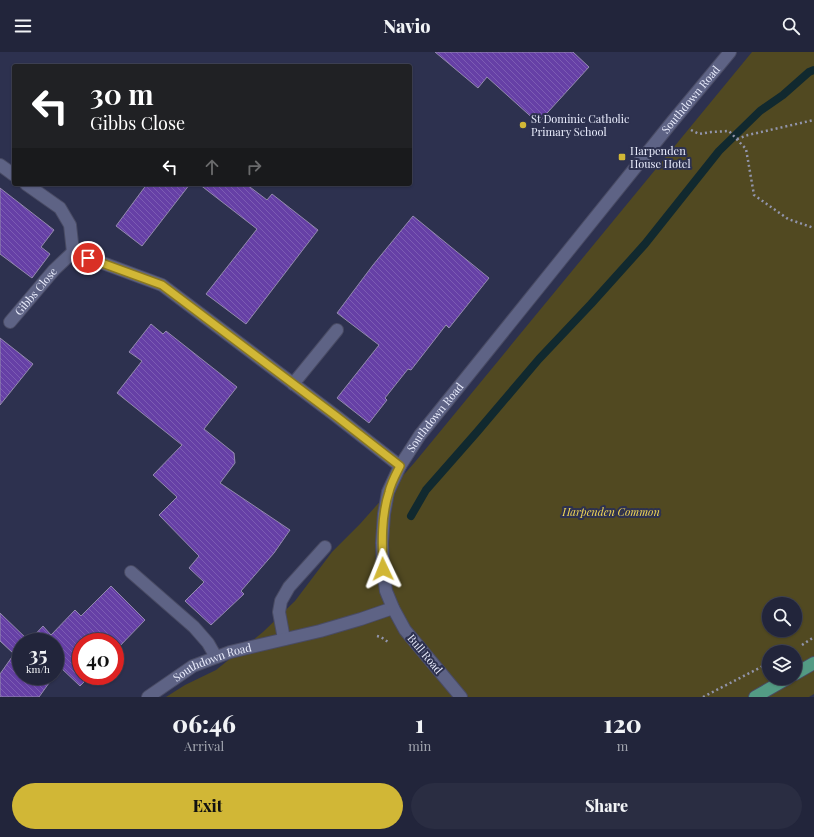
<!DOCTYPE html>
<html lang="en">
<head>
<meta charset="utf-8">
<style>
  :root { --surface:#22253b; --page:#2a2d42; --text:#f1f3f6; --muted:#a2a5af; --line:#3f4255; --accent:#d1b736 }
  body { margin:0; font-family:"Playfair Display",serif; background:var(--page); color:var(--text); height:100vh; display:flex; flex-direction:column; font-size:15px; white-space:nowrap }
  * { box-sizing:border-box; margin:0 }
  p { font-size:13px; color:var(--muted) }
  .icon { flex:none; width:22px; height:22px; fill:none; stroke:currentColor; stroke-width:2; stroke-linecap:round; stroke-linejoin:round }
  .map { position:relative; height:645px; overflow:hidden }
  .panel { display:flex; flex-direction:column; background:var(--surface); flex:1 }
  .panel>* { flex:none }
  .top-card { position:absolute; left:12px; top:12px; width:400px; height:122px; border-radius:4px; box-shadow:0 1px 3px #0004,0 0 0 1px var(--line); background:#202124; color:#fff; overflow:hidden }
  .buttons { position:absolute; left:762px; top:545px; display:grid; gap:8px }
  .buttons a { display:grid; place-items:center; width:40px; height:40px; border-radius:50%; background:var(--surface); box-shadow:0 1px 3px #0004,0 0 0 1px var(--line); font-size:20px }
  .speed { position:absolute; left:12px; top:581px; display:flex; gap:8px; font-size:20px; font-weight:700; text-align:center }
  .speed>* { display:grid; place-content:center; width:52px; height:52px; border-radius:50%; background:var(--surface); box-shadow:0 1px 3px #0004,0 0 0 1px var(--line); line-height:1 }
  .speed small { font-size:10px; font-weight:400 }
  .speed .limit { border:6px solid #d22; background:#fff; color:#111 }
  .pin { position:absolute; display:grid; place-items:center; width:34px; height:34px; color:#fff; margin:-17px; border:2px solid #fff; border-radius:50%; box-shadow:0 1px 4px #0007 }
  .me { position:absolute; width:44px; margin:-22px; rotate:358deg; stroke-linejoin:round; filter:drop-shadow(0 0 3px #0008) }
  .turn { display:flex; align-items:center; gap:14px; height:84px; padding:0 12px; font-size:18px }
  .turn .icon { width:52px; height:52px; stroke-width:2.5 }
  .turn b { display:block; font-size:28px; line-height:34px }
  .lanes { display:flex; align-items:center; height:38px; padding:0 12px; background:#0003; justify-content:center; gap:20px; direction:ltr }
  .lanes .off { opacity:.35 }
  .eta { display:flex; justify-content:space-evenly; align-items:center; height:68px; text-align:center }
  .eta b { font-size:24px; font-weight:800; line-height:28px }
  .action { display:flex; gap:8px; margin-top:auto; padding:8px 12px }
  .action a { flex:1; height:46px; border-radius:24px; background:var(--accent); color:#111; font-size:16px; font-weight:800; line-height:46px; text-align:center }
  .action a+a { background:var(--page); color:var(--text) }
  header { display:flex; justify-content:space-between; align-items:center; height:52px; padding:0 12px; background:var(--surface); font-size:18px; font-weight:800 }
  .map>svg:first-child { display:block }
  .park { fill:#514921; fill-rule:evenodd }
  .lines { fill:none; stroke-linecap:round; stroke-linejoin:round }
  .stream { stroke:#11292f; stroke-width:8 }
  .building { fill:url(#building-back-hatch); stroke:#948bae }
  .minor-casing { stroke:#494b64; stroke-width:14 }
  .major-casing { stroke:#494b64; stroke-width:14 }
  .path { stroke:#9295ac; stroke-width:2.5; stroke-dasharray:2 3; stroke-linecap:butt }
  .minor { stroke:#5e6385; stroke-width:12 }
  .major { stroke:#539b84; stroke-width:12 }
  .route-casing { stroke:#887723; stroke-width:10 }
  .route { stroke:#d1b736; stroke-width:7 }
  .poi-dot { fill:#d1b736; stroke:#2d314f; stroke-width:1.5 }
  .labels { text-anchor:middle; stroke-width:4; stroke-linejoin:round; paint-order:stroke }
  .street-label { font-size:11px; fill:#ebeefe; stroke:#2d314f }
  .poi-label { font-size:11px; fill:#ebeefe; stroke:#2d314f; text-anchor:start }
  .park-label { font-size:11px; font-style:italic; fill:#f3d856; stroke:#2d314f }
</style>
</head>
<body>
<header><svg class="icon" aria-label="menu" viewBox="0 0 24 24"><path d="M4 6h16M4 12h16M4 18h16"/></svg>Navio<svg class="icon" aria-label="search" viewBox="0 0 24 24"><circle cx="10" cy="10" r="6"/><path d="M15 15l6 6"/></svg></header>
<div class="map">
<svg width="814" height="645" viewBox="0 0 814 645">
  <defs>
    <pattern id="building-back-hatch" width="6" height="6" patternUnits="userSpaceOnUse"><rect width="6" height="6" fill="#6640a6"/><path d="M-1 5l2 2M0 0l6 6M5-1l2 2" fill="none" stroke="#7c5cb3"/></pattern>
  </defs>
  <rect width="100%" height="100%" fill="#2d314f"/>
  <!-- park -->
  <path class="park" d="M752,0H814V642L809,645H166L185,633L216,618L263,580L295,549L332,500L360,472L415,410ZM769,552H795V578H769ZM769,600H795V626H769Z"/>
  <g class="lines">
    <!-- stream -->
    <path class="stream" d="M411,464L426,438L477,380L539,307L591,252L645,192L719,99L760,59L783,43L809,20L814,18"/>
  </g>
  <!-- building -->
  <g class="building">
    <path d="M435,0H573L589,15L538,71L487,25L478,36Z"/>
    <path d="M147,132H190L142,194L116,174Z"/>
    <path d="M199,132H246L267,148L272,142L318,178L246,272L206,242L257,177Z"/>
    <path d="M0,136L54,178L41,195L50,202L32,226L0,202Z"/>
    <path d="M413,164L489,226L449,276L446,273L411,318L408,317L385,346L387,348L369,371L337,346L379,293L337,261L373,213Z"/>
    <path d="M151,272L163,282L166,279L237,335L204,377L234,401L235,411L220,431L290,478L274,501L241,539L244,542L211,573L185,549L204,530L189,516L199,504L159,463L177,445L153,423L182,393L117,341L142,309L129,300Z"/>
    <path d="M0,286L33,312L0,353Z"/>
    <path d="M111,534L145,568L115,599V590H81V624H90L80,634L60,615L55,623V590H21V624H54L39,645H0V622L14,602L0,589V561L29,589L43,574L51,583L75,558L81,564Z"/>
  </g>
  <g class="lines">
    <!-- minor casing -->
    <g class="minor-casing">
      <g id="minor">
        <path d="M0,113L14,123"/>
        <path d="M26,132L60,156L70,173L73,200"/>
        <path id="s1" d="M10,270L54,218L73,200L162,233L336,364L400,414"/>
        <path d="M293,332L337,278"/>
        <path d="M131,520L194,575L208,591L216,605"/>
        <path d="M284,587L279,560L281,549L289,535L325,495"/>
        <path id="s2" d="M148,645L193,614L230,600L320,579L361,567L393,556"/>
        <path id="s3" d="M461,645L405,578L393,556L386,539L383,517L382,491L384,462L388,440L400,414L420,383L672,70L730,0"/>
      </g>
    </g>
    <!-- major casing -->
    <g class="major-casing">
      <g id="major">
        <path d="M795,622L814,611"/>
        <path d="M755,645L788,626"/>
      </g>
    </g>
    <!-- path -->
    <g class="path">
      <path d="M691,78L699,82L711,80L729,79L746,97L754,143L788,167L814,176"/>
      <path d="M737,87L748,83L814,68"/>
      <path d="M377,584L381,585L388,590"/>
      <path d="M802,593L814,585"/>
      <path d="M703,645L769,611"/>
    </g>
    <!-- minor -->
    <use href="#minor" class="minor"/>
    <!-- major -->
    <use href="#major" class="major"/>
  </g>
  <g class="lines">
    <!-- route casing -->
    <g class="route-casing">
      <path id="route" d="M88,206L162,233L336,364L400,414C396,422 391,431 389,440C381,464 382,492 383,517"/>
    </g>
    <!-- route -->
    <use href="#route" class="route"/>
  </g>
  <!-- markers -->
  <g class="poi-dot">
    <circle cx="523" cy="73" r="4"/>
    <rect x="618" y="101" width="8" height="8" rx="2"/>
  </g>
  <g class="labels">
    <!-- street labels -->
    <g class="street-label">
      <text dy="4" stroke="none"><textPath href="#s3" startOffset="727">Southdown Road</textPath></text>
      <text dy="4" stroke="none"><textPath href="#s1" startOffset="40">Gibbs Close</textPath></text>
      <text dy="4" stroke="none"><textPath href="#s3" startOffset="319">Southdown Road</textPath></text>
      <text transform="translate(425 602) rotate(50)" y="4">Bull Road</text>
      <text dy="4" stroke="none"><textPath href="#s2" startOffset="74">Southdown Road</textPath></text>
    </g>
    <!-- poi labels -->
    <g class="poi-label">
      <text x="531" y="71">St Dominic Catholic<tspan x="531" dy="13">Primary School</tspan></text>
      <text x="630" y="103">Harpenden<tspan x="630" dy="13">House Hotel</tspan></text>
    </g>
    <!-- park labels -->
    <g class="park-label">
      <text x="611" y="464">Harpenden Common</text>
    </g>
  </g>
</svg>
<div class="buttons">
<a><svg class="icon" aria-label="search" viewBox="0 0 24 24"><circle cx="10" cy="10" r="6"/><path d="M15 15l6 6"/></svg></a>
<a><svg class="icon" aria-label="layers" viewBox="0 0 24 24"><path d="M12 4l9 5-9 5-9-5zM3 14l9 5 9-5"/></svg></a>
</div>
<div class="speed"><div>35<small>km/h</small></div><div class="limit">40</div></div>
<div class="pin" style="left:88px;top:206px;background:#d93025"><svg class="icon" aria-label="arrive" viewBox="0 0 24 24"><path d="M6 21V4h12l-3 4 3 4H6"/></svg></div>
<svg class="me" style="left:383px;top:517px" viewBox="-20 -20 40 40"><path d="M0-17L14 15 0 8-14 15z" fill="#d1b736" stroke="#fff" stroke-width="4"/></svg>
<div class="top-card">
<div class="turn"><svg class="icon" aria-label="left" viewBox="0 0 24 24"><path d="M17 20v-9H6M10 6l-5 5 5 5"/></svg><div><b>30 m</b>Gibbs Close</div></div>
<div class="lanes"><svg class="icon" aria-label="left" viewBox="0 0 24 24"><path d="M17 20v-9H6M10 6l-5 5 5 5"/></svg><svg class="icon off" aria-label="ahead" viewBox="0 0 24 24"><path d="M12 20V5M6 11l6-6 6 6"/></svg><svg class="icon off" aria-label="right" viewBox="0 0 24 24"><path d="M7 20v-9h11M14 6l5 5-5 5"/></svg></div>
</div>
</div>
<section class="panel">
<div class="eta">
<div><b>06:46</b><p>Arrival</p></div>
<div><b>1</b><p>min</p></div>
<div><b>120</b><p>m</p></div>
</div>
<div class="action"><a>Exit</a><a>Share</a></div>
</section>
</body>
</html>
